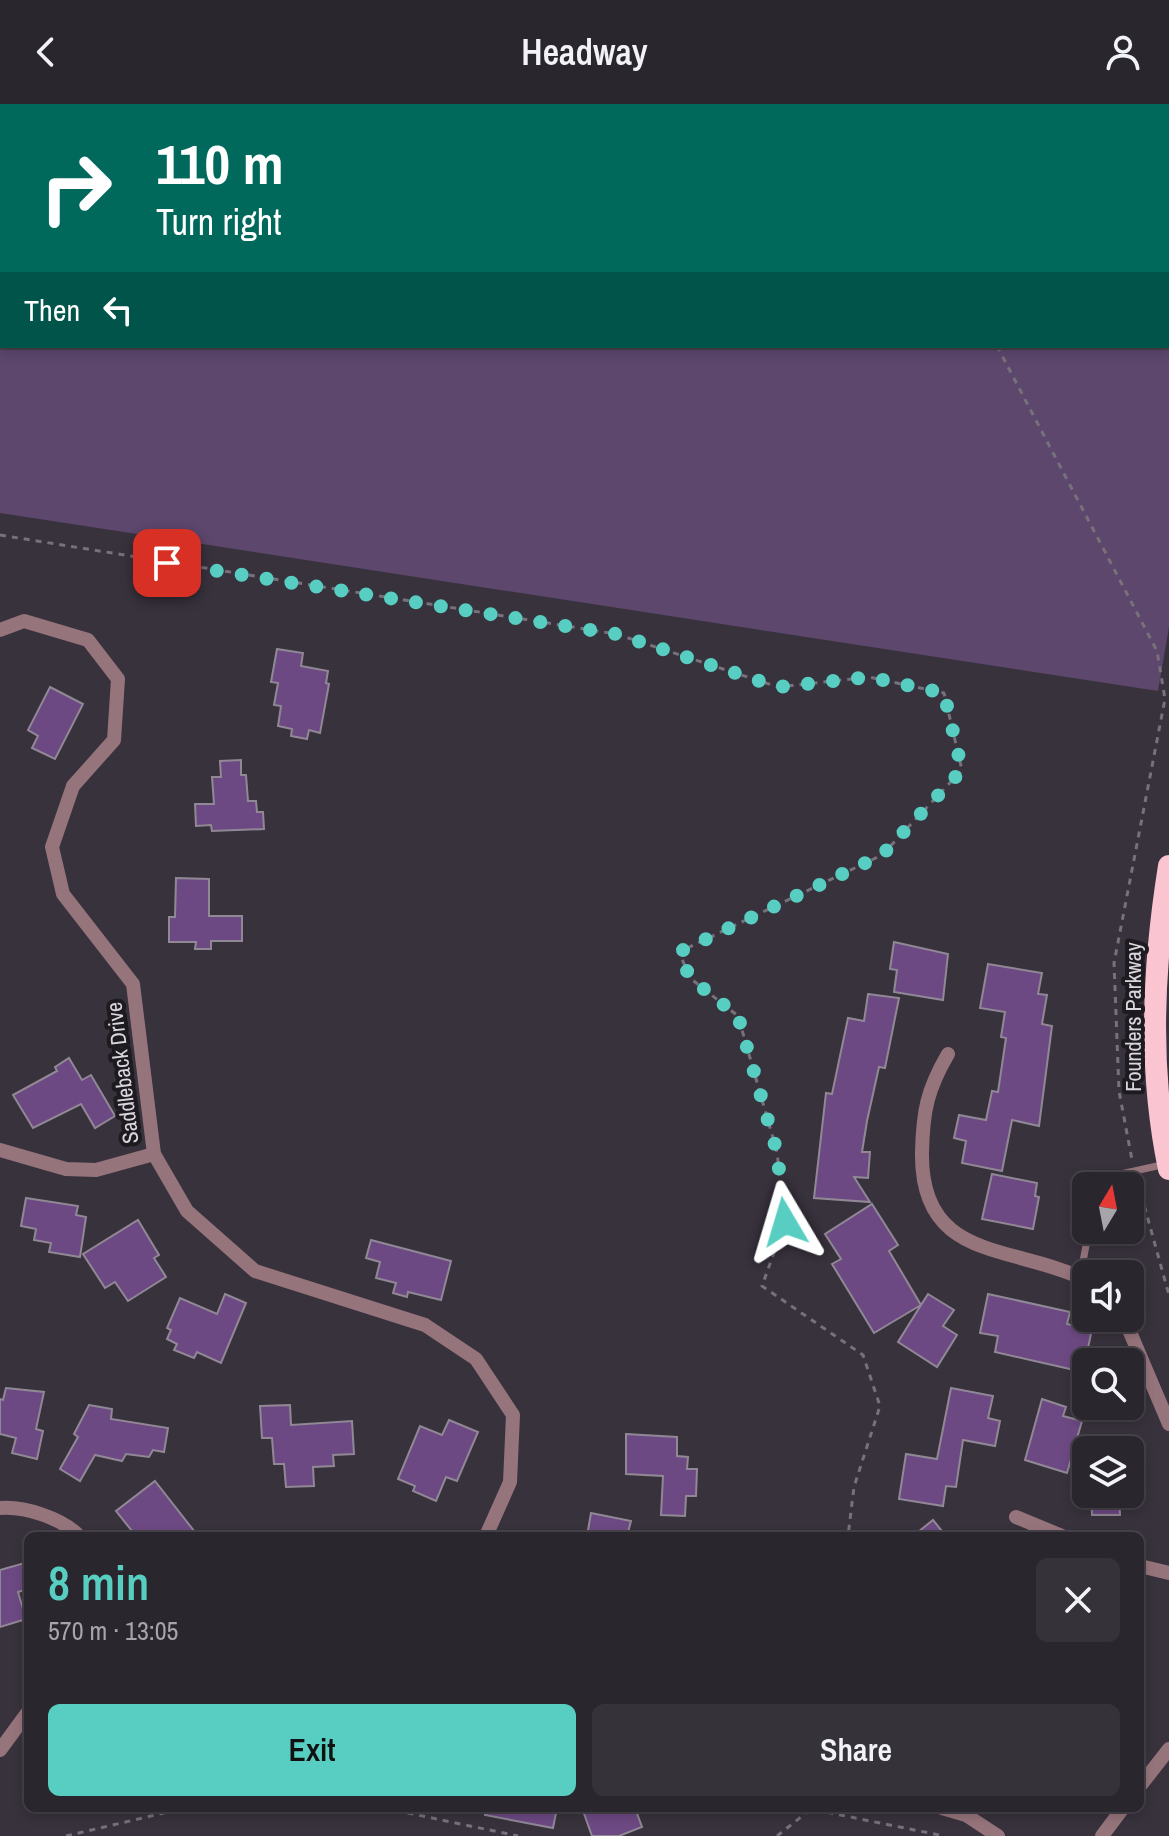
<!DOCTYPE html>
<html lang="en">
<head>
<meta charset="utf-8">
<style>
  :root { --surface:#2a262e; --page:#36323a; --text:#f1f3f6; --muted:#a5a5aa; --line:#46434a; --accent:#57cec1 }
  body { margin:0; font-family:"Archivo Narrow",sans-serif; background:var(--page); color:var(--text); height:100vh; display:flex; flex-direction:column; font-size:30px; white-space:nowrap }
  * { box-sizing:border-box; margin:0 }
  p { font-size:26px; color:var(--muted) }
  .icon { flex:none; width:44px; height:44px; fill:none; stroke:currentColor; stroke-width:2; stroke-linecap:round; stroke-linejoin:round }
  .map { position:relative; flex:1; overflow:hidden }
  .details { position:absolute; left:24px; top:1428px; width:1120px; height:280px; display:flex; flex-direction:column; background:var(--surface); border-radius:12px; box-shadow:0 4px 12px #0003,0 0 0 2px var(--line) }
  .details>* { flex:none }
  .guide { position:absolute; left:0px; top:0px; width:1170px; height:244px; box-shadow:0 4px 12px #0003,0 0 0 2px var(--line); background:#00695c; color:#fff; overflow:hidden }
  .needle { width:52px; rotate:10deg }
  .tools { position:absolute; left:1072px; top:1068px; display:grid; gap:16px }
  .tools a { display:grid; place-items:center; width:72px; height:72px; border-radius:12px; background:var(--surface); box-shadow:0 4px 12px #0003,0 0 0 2px var(--line); font-size:40px }
  .pin { position:absolute; display:grid; place-items:center; width:68px; height:68px; color:#fff; margin:-34px; border-radius:16px; box-shadow:0 4px 12px #0006 }
  .me { position:absolute; width:88px; margin:-44px; rotate:353deg; stroke-linejoin:round; filter:drop-shadow(0 0 6px #0008) }
  .turn { display:flex; align-items:center; gap:28px; height:168px; padding:0 24px; font-size:36px }
  .turn .icon { width:104px; height:104px; stroke-width:2.5 }
  .turn b { display:block; font-size:56px; line-height:68px }
  .then { display:flex; align-items:center; height:76px; padding:0 24px; background:#0003; gap:16px; font-size:30px }
  .round { display:grid; place-items:center; flex:none; width:84px; height:84px; border-radius:12px; background:var(--page) }
  .headline { display:flex; align-items:center; justify-content:space-between; height:136px; padding:0 24px }
  h1 { font-size:48px; font-weight:600; line-height:60px; color:var(--accent) }
  .primary-button { display:flex; gap:16px; margin-top:auto; padding:16px 24px }
  .primary-button a { flex:1; height:92px; border-radius:12px; background:var(--accent); color:#111; font-size:32px; font-weight:600; line-height:92px; text-align:center }
  .primary-button a+a { background:var(--page); color:var(--text) }
  header { display:flex; justify-content:space-between; align-items:center; height:104px; padding:0 24px; background:var(--surface); font-size:36px; font-weight:600 }
  .map>svg:first-child { display:block }
  .green { fill:#5d476d; fill-rule:evenodd }
  .building { fill:#6d4983; stroke:#908895; stroke-width:2 }
  .lines { fill:none; stroke-linecap:round; stroke-linejoin:round }
  .path { stroke:#77717b; stroke-width:3; stroke-dasharray:6 6; stroke-linecap:butt }
  .service { stroke:#96747c; stroke-width:7 }
  .minor { stroke:#96747c; stroke-width:14 }
  .trunk { stroke:#fac4d1; stroke-width:22 }
  .route { stroke:#57cec1; stroke-width:14; stroke-dasharray:0 25.2 }
  .labels { text-anchor:middle; stroke-width:8; stroke-linejoin:round; paint-order:stroke }
  .street-label { font-size:22px; fill:#dad6dd; stroke:#1e1b20 }
</style>
</head>
<body>
<header><svg class="icon" aria-label="back" viewBox="0 0 24 24"><path d="M15 5l-7 7 7 7"/></svg>Headway<svg class="icon" aria-label="person" viewBox="0 0 24 24"><circle cx="12" cy="8" r="4"/><path d="M4 21q1-7 8-7t8 7"/></svg></header>
<div class="map">
<svg width="1169" height="1732" viewBox="0 0 1169 1732">
  <rect width="100%" height="100%" fill="#38323d"/>
  <!-- green -->
  <path class="green" d="M0,0H1169V523L1158,587L0,409ZM1168,2V242H2V2Z"/>
  <!-- building -->
  <g class="building">
    <path d="M277,545L303,549L301,562L328,567L326,579L329,580L320,629L309,626L307,635L291,632L292,625L278,622L281,602L274,601L278,579L271,578Z"/>
    <path d="M50,583L83,600L55,655L32,644L38,632L28,626Z"/>
    <path d="M241,656V671H246L248,697H256L257,708H263L264,725L212,727L211,721L196,722L195,700H214L212,673H221L220,657Z"/>
    <path d="M176,774L209,775V812H242V837H211V845H195L196,838H169V813H175Z"/>
    <path d="M894,838L948,850L943,896L894,888L897,866L890,865Z"/>
    <path d="M988,860L1042,869L1038,890L1047,891L1042,920L1052,922L1039,1022L1012,1016L1002,1067L962,1059L966,1037L954,1034L959,1011L986,1016L992,987L998,988L1006,934L1001,933L1005,908L980,904Z"/>
    <path d="M868,890L899,894L885,964L879,963L867,1017L862,1048H870L868,1074L854,1073L870,1098L814,1094L826,989L832,990L848,914L864,917Z"/>
    <path d="M69,954L82,976L91,971L115,1012L95,1024L81,1000L33,1024L13,991L57,967L55,963Z"/>
    <path d="M992,1070L1037,1079L1035,1092L1039,1093L1033,1125L982,1115Z"/>
    <path d="M26,1094L78,1102L76,1111L86,1113L80,1153L49,1148L51,1139L34,1136L36,1125L21,1122Z"/>
    <path d="M872,1100L898,1141L889,1147L921,1201L928,1190L954,1206L943,1222L957,1231L937,1263L898,1238L921,1201L874,1229L832,1160L841,1155L825,1130Z"/>
    <path d="M138,1116L159,1151L154,1154L166,1173L128,1197L115,1178L105,1184L83,1150Z"/>
    <path d="M371,1136L451,1157L441,1196L408,1188L407,1193L393,1189L396,1179L376,1174L380,1158L366,1154Z"/>
    <path d="M225,1190L246,1199L221,1259L197,1248L194,1254L174,1246L177,1240L167,1235L171,1226L167,1224L180,1194L217,1210Z"/>
    <path d="M988,1190L1070,1208L1067,1220L1092,1225L1083,1268L995,1248L998,1232L980,1229Z"/>
    <path d="M6,1284L44,1288L36,1325L43,1327L37,1355L12,1349L16,1334L0,1330V1295L3,1296Z"/>
    <path d="M951,1284L993,1292L988,1314L1000,1317L995,1342L963,1336L956,1383L946,1382L943,1402L899,1395L906,1350L937,1355Z"/>
    <path d="M1042,1295L1066,1303L1063,1312L1082,1317L1067,1369L1025,1356Z"/>
    <path d="M89,1301L112,1305L111,1315L168,1324L164,1348L153,1346L149,1353L126,1350L122,1357L95,1351L80,1377L60,1365L78,1333L74,1330Z"/>
    <path d="M290,1301L291,1321L352,1317L354,1350L333,1351L334,1362L313,1363L314,1382L286,1383L284,1360H274L272,1334H262L260,1302Z"/>
    <path d="M449,1316L478,1328L457,1377L446,1373L436,1397L413,1387L415,1382L398,1375L420,1322L442,1331Z"/>
    <path d="M626,1330L677,1333V1352L688,1353L687,1365H697L696,1392H686L685,1412L661,1411L663,1372L626,1370Z"/>
    <path d="M155,1377L198,1432H136L116,1407Z"/>
    <path d="M1091,1390H1119L1120,1411H1092Z"/>
    <path d="M591,1409L631,1417L627,1432H587Z"/>
    <path d="M933,1416L946,1432H913Z"/>
    <path d="M28,1458V1485L18,1488L26,1515L0,1523V1466Z"/>
    <path d="M485,1704H557L553,1724L485,1711Z"/>
    <path d="M582,1704H635L642,1723L619,1732H592Z"/>
  </g>
  <g class="lines">
    <!-- path -->
    <g class="path">
      <path d="M925,0L926,2"/>
      <path d="M160,2L164,0"/>
      <path d="M0,92L2,91"/>
      <path d="M997,242L1157,547L1165,595L1114,859L1119,987L1132,1056"/>
      <path d="M0,431L616,530L778,583L869,573L944,589L962,666L882,751L679,848L690,874L738,912L777,1048L785,1118L762,1182L863,1251L880,1302L854,1383L848,1432"/>
      <path d="M1138,1079L1169,1191"/>
      <path d="M384,1704L518,1732"/>
      <path d="M66,1732L185,1704"/>
      <path d="M777,1732L811,1705L944,1732"/>
    </g>
    <!-- service -->
    <g class="service">
      <path d="M1105,1082L1121,1070L1166,1060"/>
      <path d="M1080,1173L1089,1126"/>
    </g>
    <!-- minor -->
    <g class="minor">
      <path d="M0,526L24,517L88,536L118,575L114,636L73,682L52,743L63,790L133,880L154,1050L187,1107L255,1167L425,1221L476,1255L513,1311L510,1378L486,1432"/>
      <path d="M948,950C927,986 923,1007 922,1048C920,1158 1012,1140 1086,1176"/>
      <path d="M0,1046L66,1065L96,1066L154,1050"/>
      <path d="M1124,1214L1169,1320"/>
      <path d="M0,1404C24,1402 62,1414 79,1432"/>
      <path d="M1016,1413L1062,1432"/>
      <path d="M1140,1462L1169,1469"/>
      <path d="M0,1646L28,1608"/>
      <path d="M1140,1682L1169,1645"/>
      <path d="M942,1704L966,1711L998,1732"/>
      <path d="M1102,1732L1123,1704"/>
    </g>
    <!-- trunk -->
    <path class="trunk" d="M1169,762C1153,863 1148,964 1169,1065"/>
  </g>
  <g class="lines">
    <!-- route -->
    <path class="route" d="M167,459L616,530L778,583L869,573L944,589L962,666L882,751L679,848L690,874L738,912L777,1048L785,1118"/>
  </g>
  <g class="labels">
    <!-- street labels -->
    <g class="street-label">
      <text transform="translate(1133 913) rotate(-90)" y="8">Founders Parkway</text>
      <text transform="translate(122 969) rotate(-97)" y="8">Saddleback Drive</text>
    </g>
  </g>
</svg>
<div class="tools">
<a><svg class="needle" viewBox="-14 -14 28 28"><path d="M0-13l5 13h-10z" fill="#e53935"/><path d="M0 13l5-13h-10z" fill="#a5a5aa"/></svg></a>
<a><svg class="icon" aria-label="sound" viewBox="0 0 24 24"><path d="M4 9h4l5-4v14l-5-4H4zM17 9q2 3 0 6"/></svg></a>
<a><svg class="icon" aria-label="search" viewBox="0 0 24 24"><circle cx="10" cy="10" r="6"/><path d="M15 15l6 6"/></svg></a>
<a><svg class="icon" aria-label="layers" viewBox="0 0 24 24"><path d="M12 4l9 5-9 5-9-5zM3 14l9 5 9-5"/></svg></a>
</div>
<div class="pin" style="left:167px;top:459px;background:#d93025"><svg class="icon" aria-label="arrive" viewBox="0 0 24 24"><path d="M6 21V4h12l-3 4 3 4H6"/></svg></div>
<svg class="me" style="left:785px;top:1118px" viewBox="-20 -20 40 40"><path d="M0-17L14 15 0 8-14 15z" fill="#57cec1" stroke="#fff" stroke-width="4"/></svg>
<div class="guide">
<div class="turn"><svg class="icon" aria-label="right" viewBox="0 0 24 24"><path d="M7 20v-9h11M14 6l5 5-5 5"/></svg><div><b>110 m</b>Turn right</div></div>
<div class="then">Then<svg class="icon" aria-label="left" viewBox="0 0 24 24"><path d="M17 20v-9H6M10 6l-5 5 5 5"/></svg></div>
</div>
<section class="details">
<div class="headline"><div><h1>8 min</h1><p>570 m · 13:05</p></div><a class="round"><svg class="icon" aria-label="close" viewBox="0 0 24 24"><path d="M6 6l12 12M18 6L6 18"/></svg></a></div>
<div class="primary-button"><a>Exit</a><a>Share</a></div>
</section>
</div>
</body>
</html>
